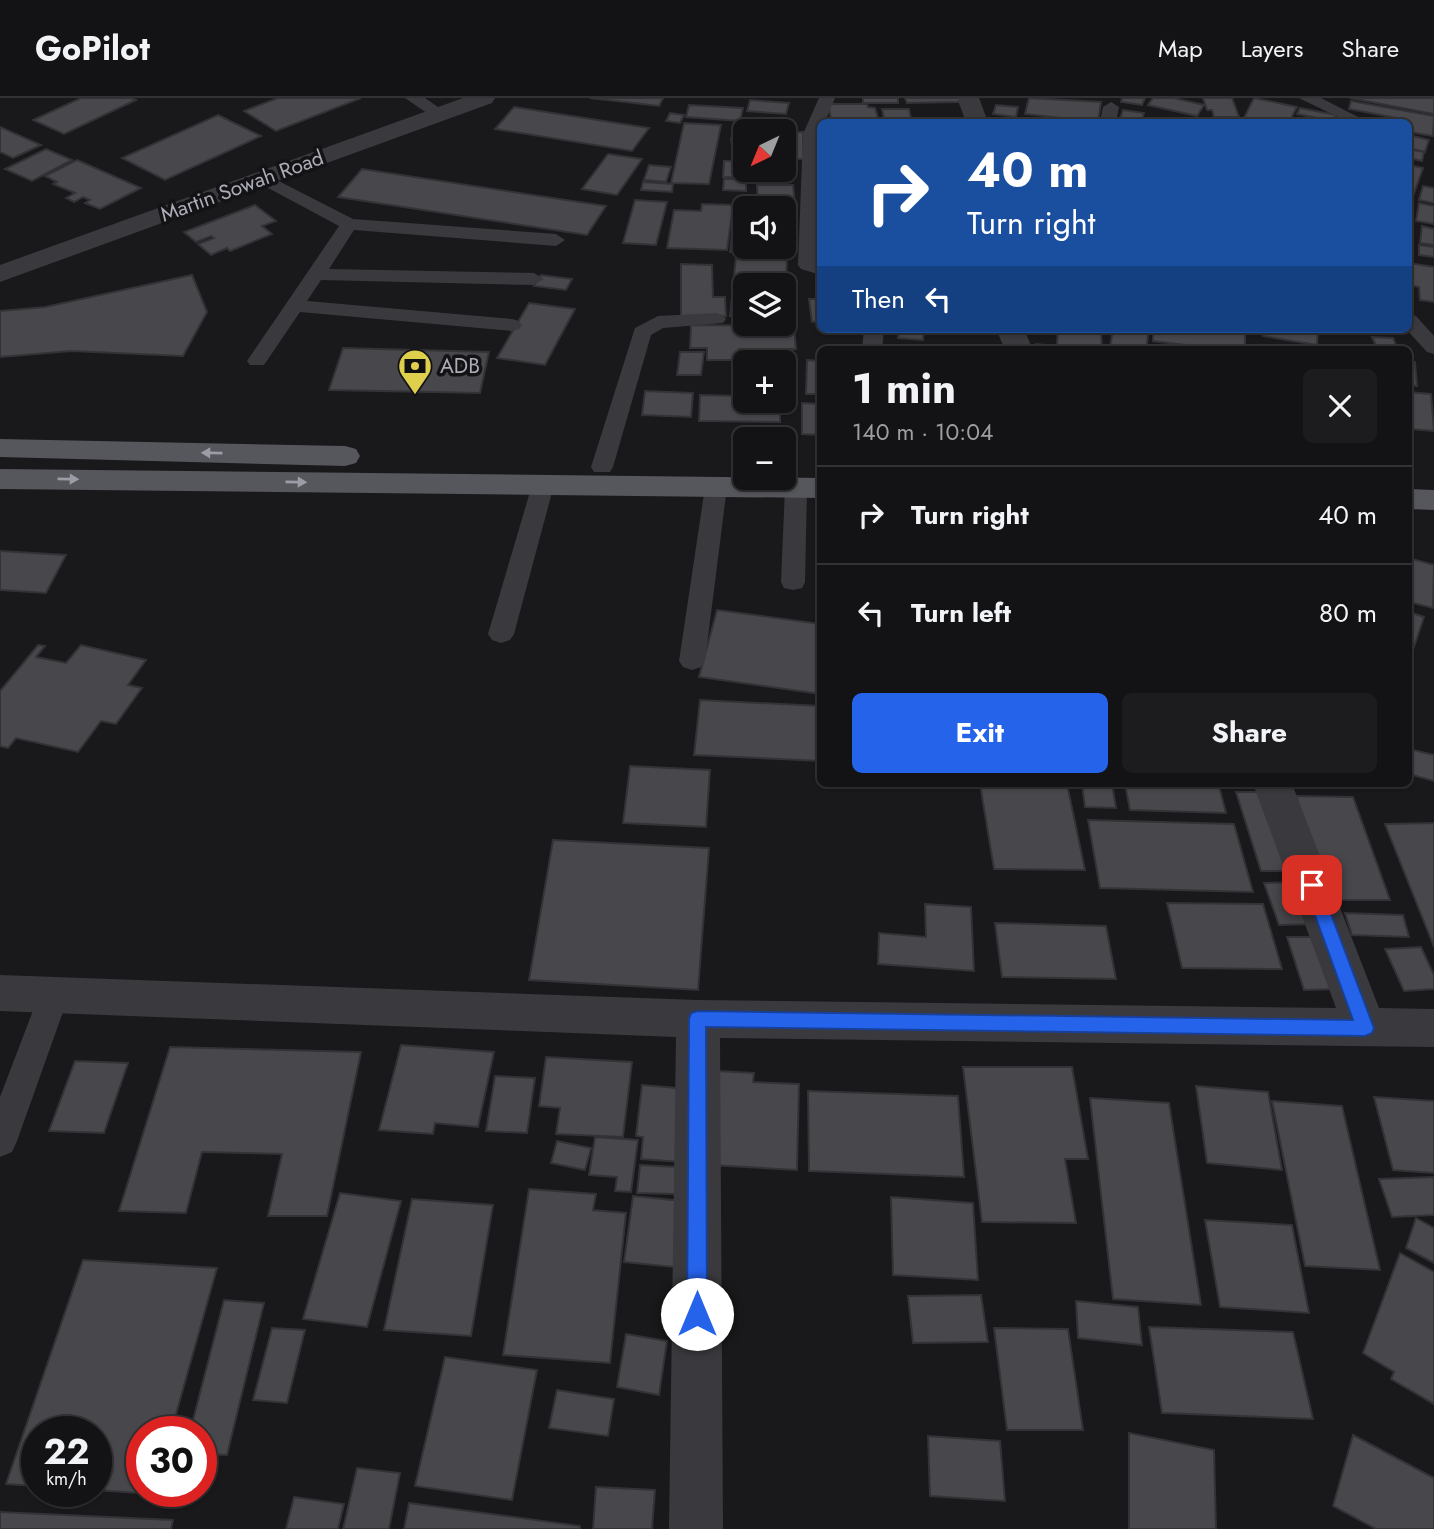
<!DOCTYPE html>
<html lang="en">
<head>
<meta charset="utf-8">
<style>
  :root { --surface:#131214; --page:#1c1b1d; --text:#f1f3f6; --muted:#9d9ea0; --line:#323234; --accent:#2563eb }
  body { margin:0; font-family:Jost,sans-serif; background:var(--page); color:var(--text); height:100vh; display:flex; flex-direction:column; font-size:26px; white-space:nowrap }
  * { box-sizing:border-box; margin:0 }
  p { font-size:23px; color:var(--muted) }
  .icon { flex:none; width:38px; height:38px; fill:none; stroke:currentColor; stroke-width:2; stroke-linecap:round; stroke-linejoin:round }
  .map { position:relative; flex:1; overflow:hidden }
  .details { position:absolute; left:817px; top:248px; width:595px; height:441px; display:flex; flex-direction:column; background:var(--surface); border-radius:10px; box-shadow:0 2px 5px #0004,0 0 0 2px var(--line) }
  .details>* { flex:none }
  .hud { position:absolute; left:817px; top:21px; width:595px; height:214px; border-radius:10px; box-shadow:0 2px 5px #0004,0 0 0 2px var(--line); background:#1a4fa0; color:#fff; overflow:hidden }
  .needle { width:46px; rotate:223deg }
  .tools { position:absolute; left:733px; top:21px; display:grid; gap:14px }
  .tools a { display:grid; place-items:center; width:63px; height:63px; border-radius:10px; background:var(--surface); box-shadow:0 2px 5px #0004,0 0 0 2px var(--line); font-size:35px }
  .speed { position:absolute; left:21px; top:1318px; display:flex; gap:14px; font-size:35px; font-weight:700; text-align:center }
  .speed>* { display:grid; place-content:center; width:91px; height:91px; border-radius:50%; background:var(--surface); box-shadow:0 2px 5px #0004,0 0 0 2px var(--line); line-height:1 }
  .speed small { font-size:18px; font-weight:400 }
  .speed .limit { border:10px solid #d22; background:#fff; color:#111 }
  .pin { position:absolute; display:grid; place-items:center; width:60px; height:60px; color:#fff; margin:-30px; border-radius:14px; box-shadow:0 4px 10px #0006 }
  .me { position:absolute; width:77px; margin:-38px; rotate:0deg; stroke-linejoin:round; filter:drop-shadow(0 0 5px #0008) }
  .turn { display:flex; align-items:center; gap:24px; height:147px; padding:0 35px; font-size:32px }
  .turn .icon { width:91px; height:91px; stroke-width:2.5 }
  .turn b { display:block; font-size:49px; line-height:60px }
  .then { display:flex; align-items:center; height:66px; padding:0 35px; background:#0003; gap:14px; font-size:26px }
  .round { display:grid; place-items:center; flex:none; width:74px; height:74px; border-radius:10px; background:var(--page) }
  .summary { display:flex; align-items:center; justify-content:space-between; height:119px; padding:0 35px }
  h1 { font-size:42px; font-weight:700; line-height:52px }
  .button { display:flex; gap:14px; margin-top:auto; padding:14px 35px }
  .button a { flex:1; height:80px; border-radius:10px; background:var(--accent); color:#fff; font-size:28px; font-weight:700; line-height:80px; text-align:center }
  .button a+a { background:var(--page); color:var(--text) }
  ul { padding:0; list-style:none }
  li { display:flex; align-items:center; gap:21px; height:98px; padding:0 35px; border-top:2px solid var(--line) }
  li div { flex:1 }
  li b { display:block; font-size:26px }
  li em { font-style:normal }
  header { display:flex; align-items:center; gap:42px; box-sizing:border-box; height:98px; padding:0 35px; background:var(--surface); border-bottom:2px solid var(--line) }
  header strong { font-size:33px }
  nav { display:flex; gap:38px; margin-inline-start:auto; font-size:24px }
  .map>svg:first-child { display:block }
  .building { fill:#48484c; stroke:#333236; stroke-width:2 }
  .lines { fill:none; stroke-linecap:round; stroke-linejoin:round }
  .service { fill:#3a3a3e; fill-rule:evenodd }
  .minor { fill:#3a3a3e; fill-rule:evenodd }
  .tertiary { fill:#3a3a3e; fill-rule:evenodd }
  .primary { fill:#56565d; fill-rule:evenodd }
  .oneway { fill:#9b9ca6 }
  .route { fill:#2563eb; stroke:#184099; stroke-width:2 }
  .labels { text-anchor:middle; stroke-width:7; stroke-linejoin:round; paint-order:stroke }
  .far-street-label { font-size:21px; fill:#acadb8; stroke:#131315 }
  .far-poi-label { font-size:21px; fill:#acadb8; stroke:#131315; text-anchor:start }
</style>
</head>
<body>
<header>
<strong>GoPilot</strong>
<nav><a>Map</a><a>Layers</a><a>Share</a></nav>
</header>
<div class="map">
<svg width="1434" height="1431" viewBox="0 0 1434 1431">
  <rect width="100%" height="100%" fill="#19181a"/>
  <!-- building -->
  <g class="building">
    <path d="M81,0H131L136,2L64,36L33,22Z"/>
    <path d="M278,0H361L276,33L244,13Z"/>
    <path d="M590,0H663L659,8Z"/>
    <rect x="863" y="0" width="35" height="5"/>
    <path d="M905,0H959L960,4L907,5Z"/>
    <path d="M1029,0L1101,4L1098,24L1025,16Z"/>
    <path d="M1122,0H1145L1142,7L1121,4Z"/>
    <path d="M1153,0H1174L1204,7L1197,18L1148,7Z"/>
    <path d="M1203,0H1232L1239,19H1214L1212,12H1207Z"/>
    <path d="M1254,0L1297,9L1289,24H1242Z"/>
    <path d="M1350,0H1434V16Z"/>
    <path d="M750,2L789,5L786,16L747,13Z"/>
    <path d="M1351,3L1434,18L1433,38L1409,34V24H1401L1402,21L1349,11Z"/>
    <path d="M828,6H867L868,9L875,10L878,20L831,21Z"/>
    <path d="M689,7L743,10L740,23L686,19Z"/>
    <path d="M996,7L1018,9L1016,19L993,16Z"/>
    <path d="M514,9L649,30L632,53L495,31Z"/>
    <path d="M1300,10L1336,17L1333,23L1297,16Z"/>
    <path d="M882,11H909L911,21H884Z"/>
    <path d="M1123,12L1144,15L1141,24H1119Z"/>
    <path d="M670,15L684,17L680,25L666,23Z"/>
    <path d="M218,17L261,38L165,82L122,60Z"/>
    <path d="M742,22L771,24L769,30L740,28Z"/>
    <path d="M684,25L721,27L709,86L671,85Z"/>
    <path d="M0,29L41,47L13,60L0,54Z"/>
    <rect x="784" y="34" width="19" height="27"/>
    <path d="M1409,37L1429,42L1425,54L1409,50Z"/>
    <path d="M746,39V54L733,55L731,40Z"/>
    <path d="M46,51L72,62L32,83L5,71Z"/>
    <path d="M1409,51L1424,54L1422,63L1409,60Z"/>
    <path d="M608,56L642,61L617,97L582,91Z"/>
    <path d="M77,62L141,90L100,111L85,105L90,102L83,99L74,104L66,100L75,95L53,86L57,84L45,78Z"/>
    <path d="M724,63H746V72H780V80L723,79Z"/>
    <path d="M649,67L671,69L666,84L644,82Z"/>
    <path d="M1409,67L1423,70L1411,104H1409Z"/>
    <path d="M362,71L606,108L587,137L338,99Z"/>
    <path d="M724,81H746V93L723,92Z"/>
    <path d="M643,84L673,86L672,94L641,92Z"/>
    <path d="M757,87H793L795,107H758Z"/>
    <path d="M1423,88L1434,90V105L1419,102Z"/>
    <path d="M635,102L667,104L656,147L623,145Z"/>
    <path d="M1419,105L1434,108V126L1416,123Z"/>
    <path d="M702,106L733,107L727,152L667,150L674,112L701,113Z"/>
    <path d="M255,107L276,123L262,128L272,136L230,153L227,150L211,157L198,146L214,140L211,138L196,144L184,134Z"/>
    <rect x="784" y="111" width="7" height="20"/>
    <path d="M1422,128L1434,131V147L1420,145Z"/>
    <path d="M784,133L792,134L791,158L730,154L732,136H746V149H784Z"/>
    <path d="M1419,147L1434,149V159L1419,157Z"/>
    <path d="M736,159L787,161L784,220V187H746V218H730Z"/>
    <path d="M1409,165L1434,169V204L1420,202L1419,189L1410,187Z"/>
    <path d="M681,166L712,167L713,199H725L726,218H681Z"/>
    <path d="M192,177L207,214L183,258L71,253L0,259V213L45,209Z"/>
    <path d="M541,177L572,181L566,192L534,188Z"/>
    <path d="M809,201H821V223L812,224Z"/>
    <path d="M529,205L575,211L545,267L497,260Z"/>
    <path d="M691,227L794,228L796,251H739V262H707V250H690Z"/>
    <path d="M899,231H924L923,242L898,240Z"/>
    <path d="M1058,231H1101L1102,252H1035L1036,246L1057,248Z"/>
    <path d="M1113,231H1149L1146,252L1110,249Z"/>
    <path d="M1153,231H1245V252H1208V250L1153,243Z"/>
    <path d="M1264,231H1318L1317,247L1263,238Z"/>
    <path d="M1372,239L1393,240L1398,252H1378Z"/>
    <path d="M343,250L489,254L480,295L329,292Z"/>
    <path d="M742,252H779L780,264H746V303H780V324L699,323L700,297L741,298Z"/>
    <path d="M680,254H704L701,277H677Z"/>
    <path d="M807,262L821,263V296H806Z"/>
    <path d="M1409,263L1415,264L1417,288L1409,287Z"/>
    <path d="M645,293L693,295L691,319L642,317Z"/>
    <path d="M1409,294L1431,296L1434,333L1411,331Z"/>
    <path d="M802,305L821,306V337L802,336Z"/>
    <path d="M0,453L66,457L46,495L0,492Z"/>
    <path d="M1409,460L1434,467L1433,510L1409,504Z"/>
    <path d="M717,512L821,526V596L699,579Z"/>
    <path d="M1409,514L1424,519L1412,555L1409,554Z"/>
    <path d="M38,547L45,548L36,559L66,565L81,547L146,562L128,587L142,590L116,626L101,623L78,654L16,640L8,650L0,648V593Z"/>
    <path d="M700,602L821,608V663L694,657Z"/>
    <path d="M1409,651L1434,657V683L1409,676Z"/>
    <path d="M630,668L710,672L706,729L623,725Z"/>
    <path d="M980,686H1067L1085,772L994,771Z"/>
    <path d="M1082,686H1112L1116,710L1085,709Z"/>
    <path d="M1125,686L1219,688L1226,715L1130,712Z"/>
    <path d="M1236,694H1261L1287,773H1261Z"/>
    <path d="M1296,698L1353,699L1390,802H1329Z"/>
    <path d="M1088,722L1234,726L1253,794L1100,790Z"/>
    <path d="M1434,725V849L1385,726Z"/>
    <path d="M553,742L709,750L698,892L529,882Z"/>
    <path d="M1297,784L1313,826L1279,827L1264,785Z"/>
    <path d="M1167,805L1263,806L1282,871L1182,870Z"/>
    <path d="M925,806L971,809L974,873L878,866L879,835L926,839Z"/>
    <path d="M1345,815L1403,817L1409,839L1352,837Z"/>
    <path d="M995,825L1106,828L1116,881L1002,879Z"/>
    <path d="M1287,839H1319L1337,891L1304,892Z"/>
    <path d="M1421,849L1434,877V891L1404,893L1385,851Z"/>
    <path d="M401,947L494,954L478,1029L435,1025L433,1036L379,1032Z"/>
    <path d="M170,949L361,954L327,1118H268L282,1056L202,1054L186,1115L119,1113Z"/>
    <path d="M546,959L632,964L623,1039L556,1036L560,1010L539,1008Z"/>
    <path d="M75,963L128,965L104,1035L49,1033Z"/>
    <path d="M963,969H1072L1088,1061H1065L1076,1125L982,1124Z"/>
    <path d="M716,973L754,975L753,984L799,986L797,1072L710,1067Z"/>
    <path d="M495,978L535,980L527,1035L486,1033Z"/>
    <path d="M642,987L688,991L681,1064L641,1061L643,1039L636,1038Z"/>
    <path d="M1196,988L1268,994L1282,1072L1207,1065Z"/>
    <path d="M808,993L958,998L964,1079L809,1073Z"/>
    <path d="M1374,999L1434,1003V1075L1393,1072Z"/>
    <path d="M1090,1000L1169,1005L1201,1207L1113,1201Z"/>
    <path d="M1272,1003L1342,1008L1380,1172L1305,1168Z"/>
    <path d="M595,1039L638,1042L631,1094L615,1093L617,1079L589,1077Z"/>
    <path d="M557,1043L591,1050L585,1072L551,1065Z"/>
    <path d="M640,1067L677,1069L676,1096L637,1095Z"/>
    <path d="M1434,1079V1117L1392,1119L1379,1081Z"/>
    <path d="M529,1091L596,1096L593,1112L626,1115L610,1265L503,1257Z"/>
    <path d="M340,1095L401,1103L367,1229L303,1221Z"/>
    <path d="M633,1098L682,1103L674,1169L624,1164Z"/>
    <path d="M891,1099L973,1105L978,1182L893,1177Z"/>
    <path d="M412,1101L493,1107L471,1238L384,1232Z"/>
    <path d="M1416,1120L1434,1130V1165L1406,1150Z"/>
    <path d="M1205,1122L1292,1127L1309,1215L1220,1209Z"/>
    <path d="M1400,1155L1434,1174V1306L1391,1281L1394,1274L1363,1255Z"/>
    <path d="M83,1162L217,1170L171,1334H142V1393H154L153,1396L96,1392V1334H37V1388L6,1386Z"/>
    <path d="M981,1197L988,1244L913,1245L908,1198Z"/>
    <path d="M224,1202L264,1205L227,1357L201,1356V1334H190Z"/>
    <path d="M1076,1203L1138,1209L1142,1247L1078,1240Z"/>
    <path d="M1149,1229L1293,1234L1313,1321L1162,1315Z"/>
    <path d="M272,1230L305,1232L287,1305L253,1302Z"/>
    <path d="M994,1230L1068,1231L1083,1332H1007Z"/>
    <path d="M626,1236L667,1243L659,1297L617,1289Z"/>
    <path d="M445,1259L537,1272L512,1402L415,1388Z"/>
    <path d="M557,1292L614,1301L608,1338L549,1330Z"/>
    <path d="M1129,1335L1214,1352L1216,1431H1129Z"/>
    <path d="M1353,1337L1434,1380V1431H1376L1333,1408Z"/>
    <path d="M928,1338L1000,1343L1005,1403L930,1398Z"/>
    <path d="M357,1370L400,1375L389,1431H343Z"/>
    <path d="M596,1389L655,1392L652,1431H593Z"/>
    <path d="M294,1399L344,1406L338,1431H286Z"/>
    <path d="M409,1405L580,1428V1431H404Z"/>
    <path d="M0,1414L173,1422L171,1431H0Z"/>
  </g>
  <g class="lines">
    <!-- service -->
    <g class="service">
      <path d="M405,0H425L448,16L446,20H434Z"/>
      <path d="M819,0H835L825,24H821L819,36L818,164L821,165V177L801,171L798,167L803,36Z"/>
      <path d="M1299,0H1321L1366,23L1348,24Z"/>
      <path d="M1111,4L1119,9L1116,24H1100L1103,9Z"/>
      <path d="M263,75L353,121L556,136L565,142L556,148L354,132L329,171L534,175L544,181L534,187L321,182L307,203L512,221L519,223L522,227L519,231L512,233L300,214L264,267H250L247,263L339,128L257,84L254,80L257,76Z"/>
      <path d="M716,215L723,217L726,221L723,225L663,230L651,237L613,369L610,374H594L591,369L635,230L658,218Z"/>
      <path d="M1409,216L1416,218L1434,238V256L1427,254L1406,231H1409Z"/>
      <path d="M864,231H884L882,252H862Z"/>
      <path d="M543,380L551,382L554,387L514,536L510,542L501,545L492,542L488,536L532,387L535,382Z"/>
      <path d="M716,382L724,384L727,389L705,563L701,569L692,572L683,569L679,563L705,389L708,384Z"/>
      <path d="M796,383L804,385L807,390L805,484L802,490L793,492L784,490L781,484L785,390L788,385Z"/>
      <path d="M54,884L65,887L69,897L17,1043L12,1054L0,1059V999L39,897L43,887Z"/>
    </g>
    <!-- minor -->
    <g class="minor">
      <path d="M957,0H979L988,24H966Z"/>
      <path d="M996,231H1024L1033,252H1005Z"/>
      <path d="M1253,686H1292L1379,910L1434,911V949L720,940L723,1431H669L676,939L0,913V877L698,902L1336,910Z"/>
    </g>
    <!-- tertiary -->
    <path class="tertiary" d="M463,0H495L492,5L0,184V167Z"/>
    <!-- primary -->
    <g class="primary">
      <path d="M0,341L345,348L356,351L360,358L356,365L345,368L0,359Z"/>
      <path d="M0,371L821,380V400L0,391Z"/>
      <path d="M1409,391L1434,392V412L1409,411Z"/>
    </g>
  </g>
  <!-- one-way arrows -->
  <defs><path id="oneway-solid" d="M-6-.8H1V-3.2L6.5 0L1 3.2V.8H-6Z" transform="scale(1.75)"/></defs>
  <g class="oneway">
    <use href="#oneway-solid" transform="translate(212 355) rotate(-179)"/>
    <use href="#oneway-solid" transform="translate(68 381) rotate(1)"/>
    <use href="#oneway-solid" transform="translate(296 384) rotate(1)"/>
  </g>
  <!-- route -->
  <path class="route" d="M1312,780L1318,782L1320,787L1374,930L1372,935L1365,938L706,929L707,1216L704,1223L697,1226L690,1223L687,1216L689,921L691,915L698,913L1353,922L1304,787L1306,782Z"/>
  <!-- icons -->
  <defs>
    <g id="bank-pin" transform="scale(1.75)"><path d="M0 17L-7.5 6A9.5 9.5 0 1 1 7.5 6Z" fill="#decf4c" stroke="#131315"/><path d="M-6-4H6V4H-6ZM0-2.3a2.3 2.3 0 1 0 0 4.6a2.3 2.3 0 1 0 0-4.6Z" fill="#111"/></g>
  </defs>
  <g fill-rule="evenodd">
    <use href="#bank-pin" x="415" y="268"/>
  </g>
  <g class="labels">
    <!-- far-street labels -->
    <g class="far-street-label">
      <text transform="translate(242 88) rotate(-20)" y="7">Martin Sowah Road</text>
    </g>
    <!-- far-poi labels -->
    <g class="far-poi-label">
      <text x="440" y="275">ADB</text>
    </g>
  </g>
</svg>
<div class="tools">
<a><svg class="needle" viewBox="-14 -14 28 28"><path d="M0-13l5 13h-10z" fill="#e53935"/><path d="M0 13l5-13h-10z" fill="#9d9ea0"/></svg></a>
<a><svg class="icon" aria-label="sound" viewBox="0 0 24 24"><path d="M4 9h4l5-4v14l-5-4H4zM17 9q2 3 0 6"/></svg></a>
<a><svg class="icon" aria-label="layers" viewBox="0 0 24 24"><path d="M12 4l9 5-9 5-9-5zM3 14l9 5 9-5"/></svg></a>
<a>+</a>
<a>−</a>
</div>
<div class="speed"><div>22<small>km/h</small></div><div class="limit">30</div></div>
<div class="pin" style="left:1312px;top:787px;background:#d93025"><svg class="icon" aria-label="arrive" viewBox="0 0 24 24"><path d="M6 21V4h12l-3 4 3 4H6"/></svg></div>
<svg class="me" style="left:697px;top:1216px" viewBox="-20 -20 40 40"><circle r="19" fill="#fff"/><path d="M0-13L10 11 0 6-10 11z" fill="#2563eb"/></svg>
<div class="hud">
<div class="turn"><svg class="icon" aria-label="right" viewBox="0 0 24 24"><path d="M7 20v-9h11M14 6l5 5-5 5"/></svg><div><b>40 m</b>Turn right</div></div>
<div class="then">Then<svg class="icon" aria-label="left" viewBox="0 0 24 24"><path d="M17 20v-9H6M10 6l-5 5 5 5"/></svg></div>
</div>
<section class="details">
<div class="summary"><div><h1>1 min</h1><p>140 m · 10:04</p></div><a class="round"><svg class="icon" aria-label="close" viewBox="0 0 24 24"><path d="M6 6l12 12M18 6L6 18"/></svg></a></div>
<ul>
<li><svg class="icon" aria-label="right" viewBox="0 0 24 24"><path d="M7 20v-9h11M14 6l5 5-5 5"/></svg><div><b>Turn right</b></div><em>40 m</em></li>
<li><svg class="icon" aria-label="left" viewBox="0 0 24 24"><path d="M17 20v-9H6M10 6l-5 5 5 5"/></svg><div><b>Turn left</b></div><em>80 m</em></li>
</ul>
<div class="button"><a>Exit</a><a>Share</a></div>
</section>
</div>
</body>
</html>
